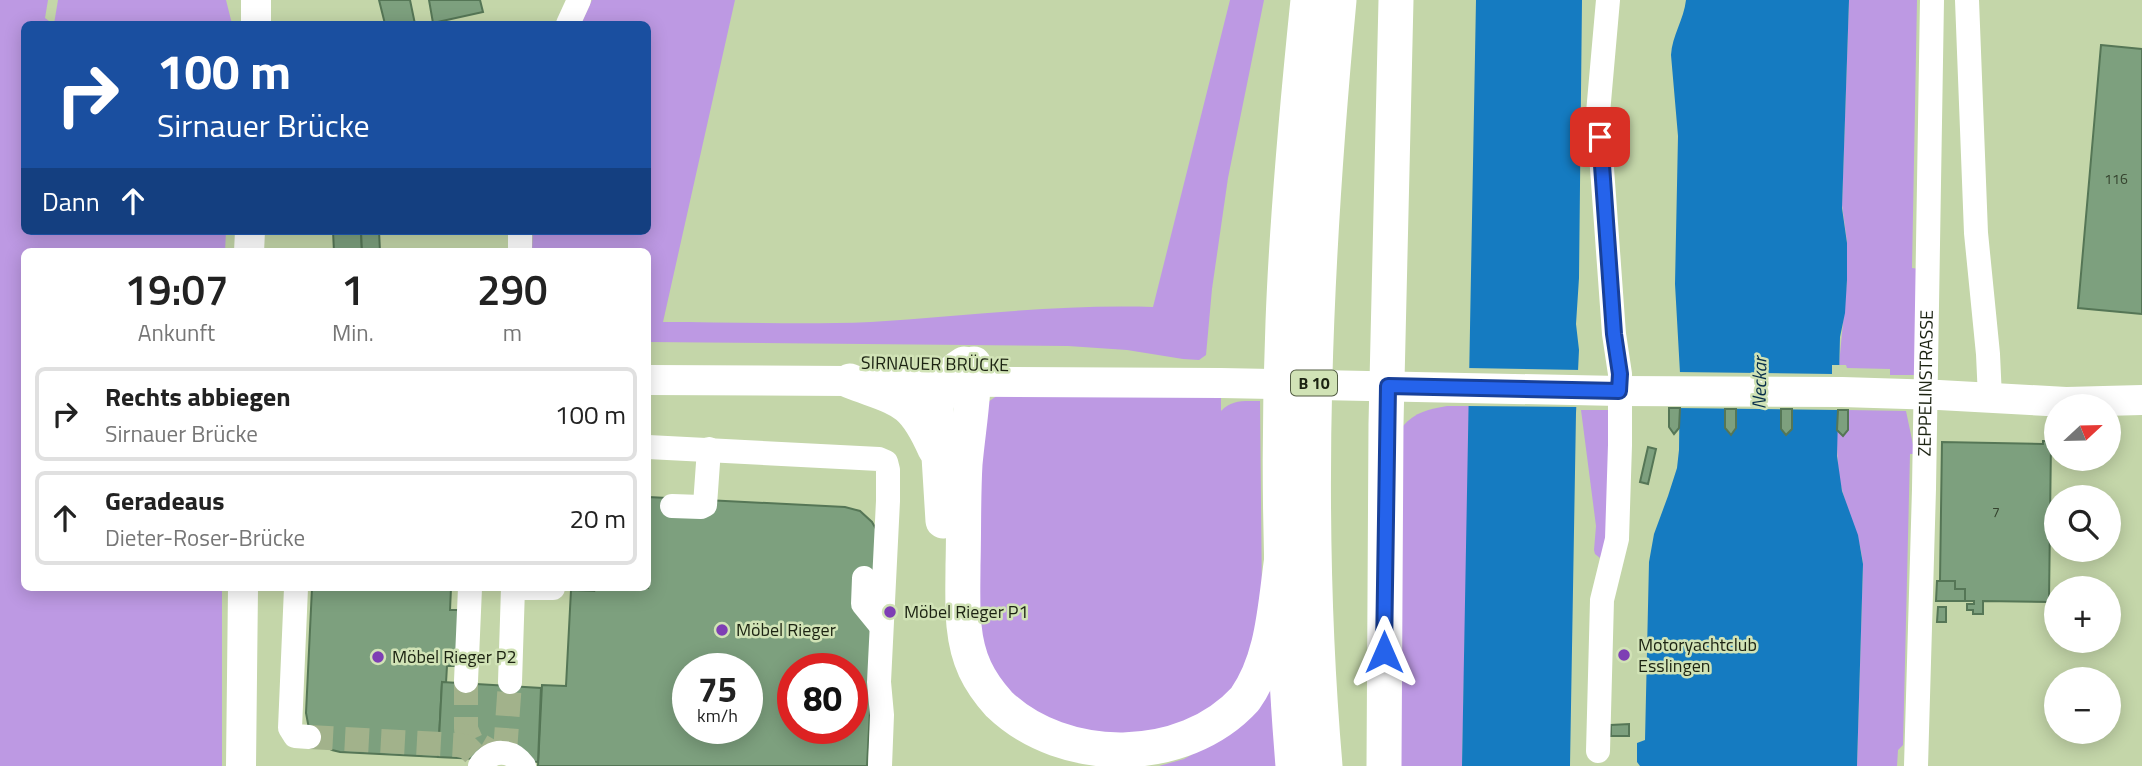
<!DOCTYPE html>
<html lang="de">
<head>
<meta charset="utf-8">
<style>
  :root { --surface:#fff; --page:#f6f6f6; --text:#222; --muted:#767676; --line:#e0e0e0 }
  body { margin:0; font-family:"Titillium Web",sans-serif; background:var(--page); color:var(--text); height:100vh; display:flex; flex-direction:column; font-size:26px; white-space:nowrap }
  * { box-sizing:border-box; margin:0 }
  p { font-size:23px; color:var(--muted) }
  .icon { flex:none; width:38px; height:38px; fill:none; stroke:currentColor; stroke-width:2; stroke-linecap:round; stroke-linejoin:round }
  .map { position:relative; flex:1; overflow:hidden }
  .side { position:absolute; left:21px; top:248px; width:630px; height:343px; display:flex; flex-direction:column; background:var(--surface); border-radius:10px; box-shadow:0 4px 18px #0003 }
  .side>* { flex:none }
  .guide { position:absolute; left:21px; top:21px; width:630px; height:214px; border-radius:10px; box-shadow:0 4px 18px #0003; background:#1a4fa0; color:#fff; overflow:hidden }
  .needle { width:46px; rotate:68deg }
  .buttons { position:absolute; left:2044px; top:394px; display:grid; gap:14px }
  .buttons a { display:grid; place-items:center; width:77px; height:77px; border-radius:50%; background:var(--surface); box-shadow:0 4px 18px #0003; font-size:35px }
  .speed { position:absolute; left:672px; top:653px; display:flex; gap:14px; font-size:35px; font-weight:700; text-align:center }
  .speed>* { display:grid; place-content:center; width:91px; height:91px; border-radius:50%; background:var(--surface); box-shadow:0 4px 18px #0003; line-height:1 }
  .speed small { font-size:18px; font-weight:400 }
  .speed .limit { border:10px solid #d22; background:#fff; color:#111 }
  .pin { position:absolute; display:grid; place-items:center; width:60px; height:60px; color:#fff; margin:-30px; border-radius:14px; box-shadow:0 4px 10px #0006 }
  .me { position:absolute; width:77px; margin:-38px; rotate:0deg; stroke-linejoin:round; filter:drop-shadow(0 0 5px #0008) }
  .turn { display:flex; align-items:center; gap:24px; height:147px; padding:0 21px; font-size:32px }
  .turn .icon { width:91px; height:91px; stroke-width:2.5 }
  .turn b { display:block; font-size:49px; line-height:60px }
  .then { display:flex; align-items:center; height:66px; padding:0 21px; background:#0003; gap:14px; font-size:26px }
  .eta { display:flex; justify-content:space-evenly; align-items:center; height:119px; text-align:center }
  .eta b { font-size:42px; font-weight:600; line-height:49px }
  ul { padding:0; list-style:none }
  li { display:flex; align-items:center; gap:21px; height:94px; margin:0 14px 10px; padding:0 7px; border:4px solid var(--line); border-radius:10px }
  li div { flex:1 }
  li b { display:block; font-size:26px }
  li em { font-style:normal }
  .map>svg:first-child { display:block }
  .green { fill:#bd99e3 }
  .water { fill:#157bc1 }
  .pier { fill:#c4d6a9 }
  .building { fill:#7da07e; stroke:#557656; stroke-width:2; fill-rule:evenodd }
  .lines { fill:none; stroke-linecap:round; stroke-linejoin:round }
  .minor-tunnel { stroke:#a2b28b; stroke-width:24; stroke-dasharray:24 12; stroke-linecap:butt }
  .minor { stroke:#fff; stroke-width:24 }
  .major { stroke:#fff; stroke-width:30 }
  .highway { stroke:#fff; stroke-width:35 }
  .route-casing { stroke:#184099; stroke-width:18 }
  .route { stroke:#2563eb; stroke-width:12 }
  .poi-dot { fill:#7e3fb4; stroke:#d1e3b6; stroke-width:2.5 }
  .labels { text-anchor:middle; stroke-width:5; stroke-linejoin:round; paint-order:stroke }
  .number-label { font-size:14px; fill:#34422d }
  .shield { fill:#d1e3b6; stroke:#525d43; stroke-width:2 }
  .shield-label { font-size:16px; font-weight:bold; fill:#1c2312 }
  .street-label { font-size:18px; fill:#1c2312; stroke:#d1e3b6 }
  .poi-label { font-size:18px; fill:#1c2312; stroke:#d1e3b6; text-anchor:start }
  .water-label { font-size:19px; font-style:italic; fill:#072e4a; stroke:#d1e3b6 }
</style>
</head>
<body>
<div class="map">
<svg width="2142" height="766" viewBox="0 0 2142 766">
  <rect width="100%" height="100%" fill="#c4d6a9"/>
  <!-- green -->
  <g class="green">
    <path d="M0,0H48L45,18L53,24H24V231H226L225,252H24V588H222V766H0Z"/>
    <path d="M58,0H226L232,24H54Z"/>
    <path d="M592,0H735L663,322C733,322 802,325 871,322C965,316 1059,304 1153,307L1230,0H1264L1228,178L1212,289L1206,355L1199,360L1183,359L1127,350L1068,346L648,342V252H532L533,231H648V24H581Z"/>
    <path d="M1849,0H1917L1912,268L1919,269L1917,375H1890V369L1847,368L1846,365H1839L1847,280V242L1842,205Z"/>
    <path d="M1001,393L1221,397V411C1232,399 1245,401 1260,401L1262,601L1253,666L1193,736H1042L978,650L977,463L988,402Z"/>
    <path d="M1447,406H1470L1462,766H1394L1403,426C1415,412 1429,409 1447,406Z"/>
    <path d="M1581,410H1612L1611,529L1600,558L1595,554L1594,550L1596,526Z"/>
    <path d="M1848,410L1906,411L1915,454H1910L1903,745L1898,750L1897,766H1857L1863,564C1860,536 1849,516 1842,490C1837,470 1837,450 1837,430L1843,436L1847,432Z"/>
    <path d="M1270,675L1277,766H1159L1184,759L1213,743Z"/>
  </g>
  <!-- water -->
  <g class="water">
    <path d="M1476,0H1582L1579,278L1576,324L1579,350L1576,413L1570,766H1462Z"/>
    <path d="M1686,0H1849L1842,208L1847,243V280L1845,313L1840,337L1837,456L1842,491L1858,535L1863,564L1857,766H1640L1637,762V743L1645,740L1649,562L1654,534L1668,496L1677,468L1679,450L1680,373L1675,284L1678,136L1671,55C1672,36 1684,19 1686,0Z"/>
  </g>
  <!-- pier -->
  <g class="pier">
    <path d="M1832,365H1843L1841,410L1676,408V372L1832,374Z"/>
    <path d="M1467,368L1582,370L1580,407L1467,406Z"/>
  </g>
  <!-- building -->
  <g class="building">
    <path d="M379,0H410L415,24H385Z"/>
    <path d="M429,0H480L483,12L433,23Z"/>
    <path d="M2101,45L2142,49V314L2078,308Z"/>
    <path d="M333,231H361L362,252H334Z"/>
    <path d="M361,231H379L380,252H362Z"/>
    <path d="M1669,408H1680L1679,428L1674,434L1669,427Z"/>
    <path d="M1725,409H1736V428L1731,435L1725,428Z"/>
    <path d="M1781,409H1792V429L1786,435L1781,429Z"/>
    <path d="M1838,410H1848V430L1843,436L1837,430Z"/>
    <path d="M2043,441H2051L2049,602L1983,601V614H1973V610H1967V604H1974V601H1965V589H1955V581H1940L1942,442L2043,444Z"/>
    <path d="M1648,447L1656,449L1648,484L1640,482Z"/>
    <path d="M648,497L845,507L860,511L872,522L876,529L879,545L867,766H538L542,685L566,686L571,590L594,591L593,588H648ZM688,668H747V728H688ZM793,668H852V728H793Z"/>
    <path d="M1937,581H1955V589H1965V601H1936Z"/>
    <path d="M312,588H451L450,610H459L456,666H447L446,683L442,682L438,757L340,752L332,750L319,743L309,729L306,713Z"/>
    <path d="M1938,607H1946V622H1937Z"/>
    <path d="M442,682L541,688L538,762L438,757Z"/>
    <path d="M1629,724V736H1611V725Z"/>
  </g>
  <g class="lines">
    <!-- minor-tunnel -->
    <g class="minor-tunnel">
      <path d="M466,681V729L471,740L490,751"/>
      <path d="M309,737L458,745L467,747L482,762"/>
      <path d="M505,752L510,682"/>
    </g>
    <!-- minor -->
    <g class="minor">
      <path d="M1967,0L1976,233L1988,354L1990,398"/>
      <path d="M568,24L579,0"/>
      <path d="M520,252V231"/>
      <path d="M648,447L879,459L886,462L888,470V501L879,682L882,715L880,766"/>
      <path d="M672,506L701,507L705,505L709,449"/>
      <path d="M864,578L863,604L881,626"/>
      <path d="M296,588L290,728L295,736L309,737"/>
      <path d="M513,588H553"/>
      <path d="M466,681L470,588"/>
      <path d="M510,682L513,588"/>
      <path d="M1598,751L1602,600L1617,539L1620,445V374L1614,334L1598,113L1608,0"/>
      <path d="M480,766C491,748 512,749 524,766"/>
      <path id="s1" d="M1916,766L1924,489L1932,0"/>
    </g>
    <!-- major -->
    <g class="major">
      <path d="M256,24V0"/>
      <path d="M249,252L250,231"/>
      <path d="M648,380L1221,383L1619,391L1842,392L1939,395L2066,402L2142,400"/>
      <path d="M241,766L243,588"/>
    </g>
    <!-- highway -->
    <g class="highway">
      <path d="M974,364C974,398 968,431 965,464C963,498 964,532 963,565C963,600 960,637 975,669C981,682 990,694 999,704C1063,766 1184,766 1245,699C1274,658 1275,604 1282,557"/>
      <path d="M850,381C900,400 912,397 935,449"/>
      <path d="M943,521L936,408C939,389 947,374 964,364"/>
      <path d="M1293,766C1281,619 1277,469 1283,322C1287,214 1297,107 1308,0"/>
      <path d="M1325,766C1303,510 1315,255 1339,0"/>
      <path d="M1384,766L1386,424L1396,0"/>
    </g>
  </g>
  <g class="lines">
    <!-- route casing -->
    <g class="route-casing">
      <path id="route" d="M1384,652L1388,386L1619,391L1620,374L1614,334L1600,137"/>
    </g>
    <!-- route -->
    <use href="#route" class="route"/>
  </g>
  <!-- markers -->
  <g class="poi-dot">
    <circle cx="890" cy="612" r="7"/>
    <circle cx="722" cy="630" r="7"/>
    <circle cx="1624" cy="655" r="7"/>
    <circle cx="378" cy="657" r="7"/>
  </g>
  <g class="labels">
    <!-- number labels -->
    <g class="number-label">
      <text x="2116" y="184">116</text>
      <text x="1996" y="517">7</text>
    </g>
    <!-- shield labels -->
    <rect class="shield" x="1291" y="370.5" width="46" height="25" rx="5"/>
    <g class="shield-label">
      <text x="1314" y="389">B 10</text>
    </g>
    <!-- street labels -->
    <g class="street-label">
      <text transform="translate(935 364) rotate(1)" y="6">SIRNAUER BRÜCKE</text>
      <text dy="6" stroke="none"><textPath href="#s1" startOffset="383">ZEPPELINSTRASSE</textPath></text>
    </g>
    <!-- poi labels -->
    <g class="poi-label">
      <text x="904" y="618">Möbel Rieger P1</text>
      <text x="736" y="636">Möbel Rieger</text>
      <text x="1638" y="651">Motoryachtclub<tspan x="1638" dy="21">Esslingen</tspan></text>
      <text x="392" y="663">Möbel Rieger P2</text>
    </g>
    <!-- water labels -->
    <g class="water-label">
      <text transform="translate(1759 383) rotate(-89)" y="7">Neckar</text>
    </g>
  </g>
</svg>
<div class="buttons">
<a><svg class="needle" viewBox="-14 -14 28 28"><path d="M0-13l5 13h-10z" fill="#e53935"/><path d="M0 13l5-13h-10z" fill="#767676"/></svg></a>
<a><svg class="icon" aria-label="search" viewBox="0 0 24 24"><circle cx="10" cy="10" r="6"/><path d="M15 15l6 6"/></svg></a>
<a>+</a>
<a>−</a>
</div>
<div class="speed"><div>75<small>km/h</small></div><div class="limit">80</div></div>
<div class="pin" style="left:1600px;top:137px;background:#d93025"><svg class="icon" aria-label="arrive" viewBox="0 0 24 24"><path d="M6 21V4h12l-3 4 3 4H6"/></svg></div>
<svg class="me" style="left:1384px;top:652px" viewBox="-20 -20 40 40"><path d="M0-17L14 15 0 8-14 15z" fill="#2563eb" stroke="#fff" stroke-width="4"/></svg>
<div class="guide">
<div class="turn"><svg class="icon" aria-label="right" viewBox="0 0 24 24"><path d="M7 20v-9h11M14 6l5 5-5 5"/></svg><div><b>100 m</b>Sirnauer Brücke</div></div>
<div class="then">Dann<svg class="icon" aria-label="ahead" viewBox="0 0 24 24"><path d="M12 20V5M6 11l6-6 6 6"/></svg></div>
</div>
<section class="side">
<div class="eta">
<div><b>19:07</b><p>Ankunft</p></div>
<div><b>1</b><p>Min.</p></div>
<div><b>290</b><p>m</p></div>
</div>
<ul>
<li><svg class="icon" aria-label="right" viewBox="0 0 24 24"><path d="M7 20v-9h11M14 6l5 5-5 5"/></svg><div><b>Rechts abbiegen</b><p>Sirnauer Brücke</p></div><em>100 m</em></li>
<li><svg class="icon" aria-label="ahead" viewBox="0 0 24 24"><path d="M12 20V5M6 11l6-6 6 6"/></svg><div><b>Geradeaus</b><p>Dieter-Roser-Brücke</p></div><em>20 m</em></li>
</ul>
</section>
</div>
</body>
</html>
